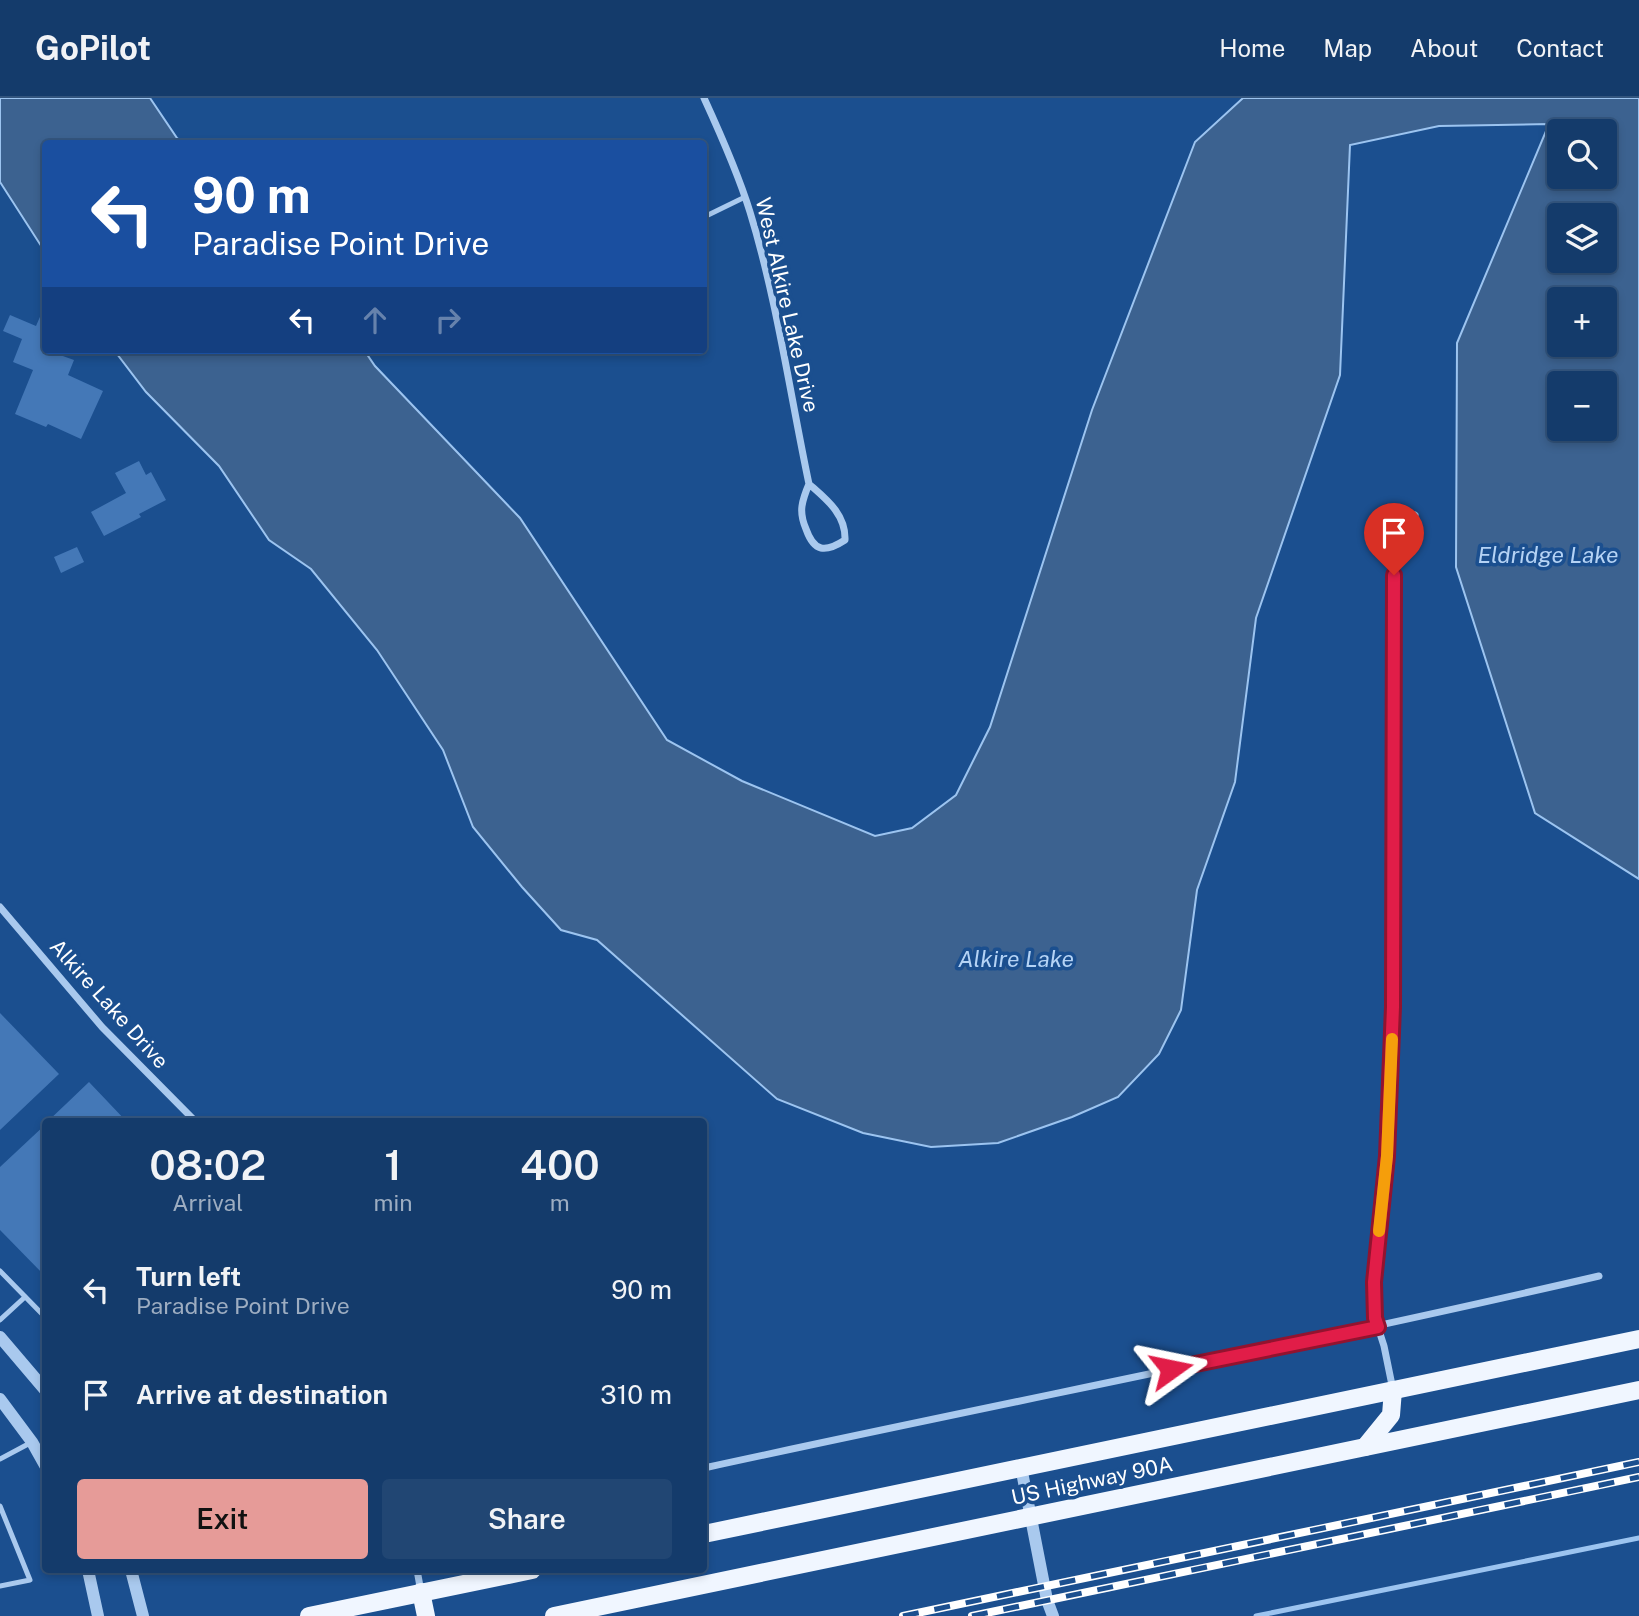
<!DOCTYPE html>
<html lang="en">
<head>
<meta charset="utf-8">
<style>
  :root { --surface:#143b6b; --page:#214673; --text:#f1f3f6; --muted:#9dadc1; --line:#33557e; --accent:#e69b98 }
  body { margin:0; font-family:"Public Sans",sans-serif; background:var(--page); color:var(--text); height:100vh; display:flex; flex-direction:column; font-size:26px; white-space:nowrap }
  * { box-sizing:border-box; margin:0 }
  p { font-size:23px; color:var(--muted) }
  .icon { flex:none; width:38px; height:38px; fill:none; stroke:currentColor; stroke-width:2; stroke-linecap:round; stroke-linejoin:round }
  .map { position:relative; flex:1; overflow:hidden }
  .side { position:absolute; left:42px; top:1020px; width:665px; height:455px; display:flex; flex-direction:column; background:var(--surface); border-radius:7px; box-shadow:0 4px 10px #0003,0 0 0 2px var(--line) }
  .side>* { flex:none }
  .top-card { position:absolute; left:42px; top:42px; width:665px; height:214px; border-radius:7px; box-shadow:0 4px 10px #0003,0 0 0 2px var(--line); background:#1a4fa0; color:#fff; overflow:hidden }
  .buttons { position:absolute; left:1547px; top:21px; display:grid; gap:14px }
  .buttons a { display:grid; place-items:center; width:70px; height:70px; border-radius:7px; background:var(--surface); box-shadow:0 4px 10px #0003,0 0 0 2px var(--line); font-size:35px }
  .pin { position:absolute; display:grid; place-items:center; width:60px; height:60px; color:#fff; margin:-72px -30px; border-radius:50% 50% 50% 0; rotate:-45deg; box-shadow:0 0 7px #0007 }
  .pin .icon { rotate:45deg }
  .me { position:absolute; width:77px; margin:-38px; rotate:78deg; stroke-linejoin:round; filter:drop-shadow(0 0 5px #0008) }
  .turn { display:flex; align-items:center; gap:24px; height:147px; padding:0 35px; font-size:32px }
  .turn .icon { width:91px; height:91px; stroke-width:2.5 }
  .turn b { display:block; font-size:49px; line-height:60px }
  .lanes { display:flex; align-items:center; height:66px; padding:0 35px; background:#0003; justify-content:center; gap:35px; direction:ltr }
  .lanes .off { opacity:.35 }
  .eta { display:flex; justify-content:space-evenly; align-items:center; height:119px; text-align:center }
  .eta b { font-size:42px; font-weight:600; line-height:49px }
  .primary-button { display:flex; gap:14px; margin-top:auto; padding:14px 35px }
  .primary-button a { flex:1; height:80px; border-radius:7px; background:var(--accent); color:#111; font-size:28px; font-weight:600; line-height:80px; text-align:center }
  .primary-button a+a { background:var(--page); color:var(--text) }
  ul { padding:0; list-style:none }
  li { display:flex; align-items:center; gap:21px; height:105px; padding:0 35px }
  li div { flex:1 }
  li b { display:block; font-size:26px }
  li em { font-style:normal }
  header { display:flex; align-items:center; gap:42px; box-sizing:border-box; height:98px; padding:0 35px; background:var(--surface); border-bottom:2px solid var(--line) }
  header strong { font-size:33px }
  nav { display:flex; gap:38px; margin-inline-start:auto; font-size:24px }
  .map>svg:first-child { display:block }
  .water { fill:#3c6290; stroke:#9cc4f0; stroke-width:2; fill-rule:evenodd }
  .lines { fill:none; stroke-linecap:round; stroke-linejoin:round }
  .stream { stroke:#9cc4f0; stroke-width:5 }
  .building { fill:#4478b7 }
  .service { stroke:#a9c9ee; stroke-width:5 }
  .minor { stroke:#a9c9ee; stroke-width:7 }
  .tertiary { stroke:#a9c9ee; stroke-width:12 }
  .primary { stroke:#f0f6ff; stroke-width:18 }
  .rail-casing { stroke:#fff; stroke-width:8 }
  .rail { stroke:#1b4f8f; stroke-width:5; stroke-dasharray:16; stroke-linecap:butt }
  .route-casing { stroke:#92132f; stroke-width:18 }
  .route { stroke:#e11d48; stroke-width:12 }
  .slow { stroke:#f59e0b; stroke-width:12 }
  .labels { text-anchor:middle; stroke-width:7; stroke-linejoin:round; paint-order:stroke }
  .street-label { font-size:21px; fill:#fff; stroke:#1b4f8f }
  .water-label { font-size:23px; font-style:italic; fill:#b5d3f5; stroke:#1b4f8f }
</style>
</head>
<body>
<header>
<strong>GoPilot</strong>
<nav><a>Home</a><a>Map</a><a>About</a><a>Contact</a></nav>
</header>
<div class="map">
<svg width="1639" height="1518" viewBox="0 0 1639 1518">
  <rect width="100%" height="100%" fill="#1b4f8f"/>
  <!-- water -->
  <g class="water">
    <path d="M0,0H150L177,40L184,45L46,46L45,154L0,84Z"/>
    <path d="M1243,0H1639V781L1535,715L1456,469L1457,245L1549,26L1439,28L1350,47L1340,277L1256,520L1235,684L1197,792L1181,912L1159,956L1118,999L1072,1019L998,1045L931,1049L863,1035L777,1001L597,842L561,832L522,789L473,729L443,652L377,552L311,471L269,442L219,368L146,294L114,252H364L375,268L520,420L667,642L742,683L875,738L912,730L956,697L990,629L1092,312L1195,44ZM1559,33H1605V79H1559ZM1559,117H1605V163H1559ZM1559,201H1605V247H1559ZM1559,285H1605V331H1559Z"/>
  </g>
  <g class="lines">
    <!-- stream -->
    <path class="stream" d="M1256,1518L1639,1440"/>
  </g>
  <!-- building -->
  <g class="building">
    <path d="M46,205V252L74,262L68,277L103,293L81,341L48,326L46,329L15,316L33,272L13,264L22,241L3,233L10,217L36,228Z"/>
    <path d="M139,363L146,377L151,374L166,402L139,416L141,419L104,438L91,414L126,395L115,375Z"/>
    <path d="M77,449L84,464L61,475L54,459Z"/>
    <path d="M0,915L59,976L0,1032Z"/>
    <path d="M89,984L127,1024H47L66,1006Z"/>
    <path d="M46,1026V1179L0,1132V1069Z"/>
  </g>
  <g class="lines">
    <!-- service -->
    <g class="service">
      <path d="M704,119L745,99"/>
      <path d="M0,1173L46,1220"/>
      <path d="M0,1222L25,1199"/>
      <path d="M0,1361L32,1344"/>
      <path d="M0,1408L30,1482L0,1488"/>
    </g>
    <!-- minor -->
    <g class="minor">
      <path d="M704,0C721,37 738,75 750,114C777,202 790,296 809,386C806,393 803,401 802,408C801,415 803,424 806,431C814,454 825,455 845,442C846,416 826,401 809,386"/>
      <path d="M0,809L102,929L196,1024"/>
      <path d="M1393,1292L1384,1248L1375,1220L1374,1184L1387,1058L1393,909L1394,452L1415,417"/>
      <path d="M704,1370C1002,1305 1302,1247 1599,1178"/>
      <path d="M417,1472L421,1494"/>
    </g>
    <!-- tertiary -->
    <g class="tertiary">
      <path d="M0,1239L46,1293"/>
      <path d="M0,1301L32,1344L46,1369"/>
      <path d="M1021,1369L1047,1502L1053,1518"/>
      <path d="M88,1472L98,1518"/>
      <path d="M131,1472L143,1518"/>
    </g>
    <!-- primary -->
    <g class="primary">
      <path d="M1365,1349L1391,1317L1393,1292"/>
      <path d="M704,1436L1639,1241"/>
      <path d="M421,1494L426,1518"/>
      <path d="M309,1518L532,1472"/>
      <path d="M554,1518L1639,1292"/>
    </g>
    <!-- rail casing -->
    <g class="rail-casing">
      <g id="rail">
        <path d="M903,1518L1639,1364"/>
        <path d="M972,1518L1639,1379"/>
      </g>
    </g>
    <!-- rail -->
    <use href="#rail" class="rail"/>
  </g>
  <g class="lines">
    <!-- route casing -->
    <g class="route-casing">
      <path id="route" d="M1171,1271L1378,1229L1375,1220L1374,1184L1387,1058L1393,909L1394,477"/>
    </g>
    <!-- route -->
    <use href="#route" class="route"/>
    <!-- slow -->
    <path class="slow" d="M1379,1133L1387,1058L1392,941"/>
  </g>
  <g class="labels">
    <!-- street labels -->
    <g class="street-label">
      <text transform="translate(787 207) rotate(77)" y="7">West Alkire Lake Drive</text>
      <text transform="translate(109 906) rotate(48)" y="7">Alkire Lake Drive</text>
      <text transform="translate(1092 1383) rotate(-12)" y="7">US Highway 90A</text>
    </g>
    <!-- water labels -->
    <g class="water-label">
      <text x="1548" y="465">Eldridge Lake</text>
      <text x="1016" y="869">Alkire Lake</text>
    </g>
  </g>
</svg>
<div class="buttons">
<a><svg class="icon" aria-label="search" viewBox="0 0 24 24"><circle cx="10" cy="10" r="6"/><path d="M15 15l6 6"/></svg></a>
<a><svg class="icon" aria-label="layers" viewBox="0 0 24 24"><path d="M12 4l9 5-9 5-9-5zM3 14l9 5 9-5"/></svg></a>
<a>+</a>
<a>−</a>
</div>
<div class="pin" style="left:1394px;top:477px;background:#d93025"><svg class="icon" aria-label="arrive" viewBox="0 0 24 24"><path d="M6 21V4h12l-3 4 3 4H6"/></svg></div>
<svg class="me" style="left:1171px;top:1271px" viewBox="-20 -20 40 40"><path d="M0-17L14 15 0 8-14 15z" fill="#e11d48" stroke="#fff" stroke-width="4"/></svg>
<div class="top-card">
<div class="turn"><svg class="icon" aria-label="left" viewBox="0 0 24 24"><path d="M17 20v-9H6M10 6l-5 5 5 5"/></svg><div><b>90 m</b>Paradise Point Drive</div></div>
<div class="lanes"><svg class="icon" aria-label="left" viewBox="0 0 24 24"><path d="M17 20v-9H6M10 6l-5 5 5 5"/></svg><svg class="icon off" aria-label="ahead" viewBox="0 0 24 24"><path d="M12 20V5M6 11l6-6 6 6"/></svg><svg class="icon off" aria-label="right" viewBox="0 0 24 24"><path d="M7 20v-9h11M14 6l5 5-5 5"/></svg></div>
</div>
<section class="side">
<div class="eta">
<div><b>08:02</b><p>Arrival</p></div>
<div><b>1</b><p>min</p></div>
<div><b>400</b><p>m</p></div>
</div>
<ul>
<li><svg class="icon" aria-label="left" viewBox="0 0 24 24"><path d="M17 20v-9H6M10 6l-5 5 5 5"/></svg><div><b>Turn left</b><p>Paradise Point Drive</p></div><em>90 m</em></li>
<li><svg class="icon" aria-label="arrive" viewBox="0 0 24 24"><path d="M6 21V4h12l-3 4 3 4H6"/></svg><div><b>Arrive at destination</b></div><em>310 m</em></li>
</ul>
<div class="primary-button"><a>Exit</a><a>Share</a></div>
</section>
</div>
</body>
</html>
